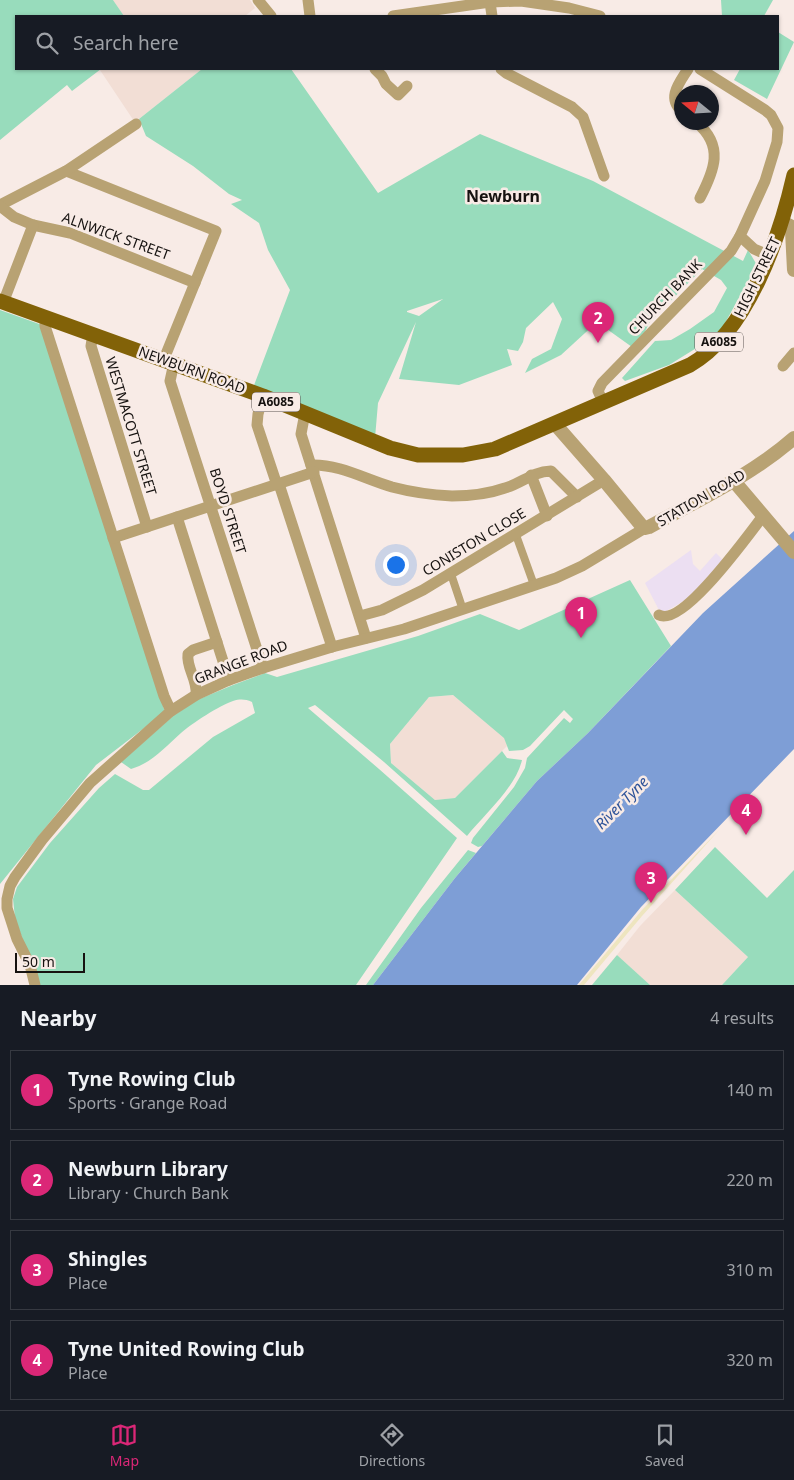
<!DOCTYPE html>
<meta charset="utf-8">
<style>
:root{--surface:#171b24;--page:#242831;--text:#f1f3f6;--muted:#9ea1a6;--line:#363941;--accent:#db2777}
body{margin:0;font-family:"Noto Sans",sans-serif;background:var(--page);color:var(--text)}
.compass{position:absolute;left:674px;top:85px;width:45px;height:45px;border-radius:50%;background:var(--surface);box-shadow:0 1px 4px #0004;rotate:288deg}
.scale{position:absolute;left:15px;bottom:12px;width:70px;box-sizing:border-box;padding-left:5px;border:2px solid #161210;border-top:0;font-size:14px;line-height:18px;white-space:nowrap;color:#161210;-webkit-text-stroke:4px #f8ebe6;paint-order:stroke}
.you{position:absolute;left:395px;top:564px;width:18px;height:18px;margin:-12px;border:4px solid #fff;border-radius:50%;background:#1a73e8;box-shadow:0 0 0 8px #1a73e833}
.badge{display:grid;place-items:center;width:32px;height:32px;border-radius:50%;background:var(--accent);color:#fff;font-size:16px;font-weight:700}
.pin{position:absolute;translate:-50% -41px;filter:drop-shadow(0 1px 2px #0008)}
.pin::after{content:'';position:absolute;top:26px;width:18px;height:15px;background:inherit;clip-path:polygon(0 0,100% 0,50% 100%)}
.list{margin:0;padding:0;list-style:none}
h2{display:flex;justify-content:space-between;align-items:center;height:65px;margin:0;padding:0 20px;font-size:21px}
h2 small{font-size:16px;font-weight:400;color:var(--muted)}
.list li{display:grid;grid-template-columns:32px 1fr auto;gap:15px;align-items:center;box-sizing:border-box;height:80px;margin:0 10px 10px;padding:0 10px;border:1px solid var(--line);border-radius:0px}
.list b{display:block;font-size:19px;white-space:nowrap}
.list p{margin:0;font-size:16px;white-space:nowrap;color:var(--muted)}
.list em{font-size:16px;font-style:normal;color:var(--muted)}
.icon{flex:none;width:28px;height:28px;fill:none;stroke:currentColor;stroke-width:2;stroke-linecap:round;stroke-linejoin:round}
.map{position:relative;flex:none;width:794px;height:985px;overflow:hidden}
.search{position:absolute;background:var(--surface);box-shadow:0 1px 4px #0004;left:15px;right:15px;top:15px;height:55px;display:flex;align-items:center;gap:12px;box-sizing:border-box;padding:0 18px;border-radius:0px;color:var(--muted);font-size:19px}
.sheet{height:425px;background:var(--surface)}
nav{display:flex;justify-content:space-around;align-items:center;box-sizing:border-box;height:70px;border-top:1px solid var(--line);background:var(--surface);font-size:14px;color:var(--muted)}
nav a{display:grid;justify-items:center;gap:2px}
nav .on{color:var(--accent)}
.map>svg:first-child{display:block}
.commercial{fill:#ecdff2}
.built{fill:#f2ded5}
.green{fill:#98dcbc;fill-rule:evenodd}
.sand{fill:#eee5bf}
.water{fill:#7e9ed6}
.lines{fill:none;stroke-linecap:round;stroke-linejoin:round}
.pedestrian{stroke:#b8a273;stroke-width:8}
.minor{stroke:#b8a273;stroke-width:11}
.tertiary{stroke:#b8a273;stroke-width:14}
.primary{stroke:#826208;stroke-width:15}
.labels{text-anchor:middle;stroke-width:5;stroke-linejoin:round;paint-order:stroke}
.shield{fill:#f8ebe6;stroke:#5a5350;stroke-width:1}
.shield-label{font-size:12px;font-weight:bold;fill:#161210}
.street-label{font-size:14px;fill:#161210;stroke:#f8ebe6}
.water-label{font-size:15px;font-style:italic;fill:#2e5399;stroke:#f8ebe6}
.quarter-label{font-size:16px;font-weight:bold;fill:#161210;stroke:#f8ebe6}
</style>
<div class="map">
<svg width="794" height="985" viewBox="0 0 794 985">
<rect width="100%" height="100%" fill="#f8ebe6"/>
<!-- commercial -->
<polygon class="commercial" points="691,550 693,564 700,571 716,553 723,560 694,595 661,614 645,583"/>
<!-- built -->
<g class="built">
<polygon points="113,0 250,0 255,8 245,16 124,16"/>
<polygon points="101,69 202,69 139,119 136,124 100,70"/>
<polygon points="453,695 505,738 507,746 455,798 435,800 391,763 390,744 429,697"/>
<polygon points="675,890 748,957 722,985 650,985 617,955 640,926"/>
</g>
<!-- green -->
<g class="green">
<polygon points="0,0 113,0 124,16 16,16 16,69 101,69 72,91 67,85 0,140"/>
<polygon points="721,0 773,0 764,16 722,16"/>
<polygon points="778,32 794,42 767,99 734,80 740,69 778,69"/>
<path d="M202,69H291L378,193L480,134L593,181L743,261L748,250L757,265L719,334L669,365L625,381L622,378L655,341L671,340L690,329L714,312L727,288L721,280L702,269L649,323L645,332L632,347L597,322L561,355L525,373L532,359L551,349L562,319L553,302L526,328L523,342L518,351L507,349L512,365L459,385L399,379L416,322L378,403L375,438L253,388L290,290L268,250L259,223L231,204L242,200L229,194L193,166L146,136L139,119ZM443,299L419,316L407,312V311Z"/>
<polygon points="0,310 42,325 165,712 96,765 0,884"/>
<path d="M630,580L671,646L588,733L537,781L482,846L478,847L471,843L473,838L514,787L525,768L527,758L564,718L570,723L573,719L564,710L530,746L523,750L509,751L504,738L453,695L429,697L390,744L391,763L435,800L455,798L502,751L507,758L522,760C516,787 484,815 467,836L384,762L315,705L308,708L379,769L457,838L356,985H39L15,918L13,899L17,887L50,843L99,788L115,774L143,790H149L213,737L255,713L252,702C245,699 240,699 233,701C220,705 191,724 181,733C165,747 152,763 131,769L121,762L173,716L197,700L233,685L265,673L277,677L418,636L480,614L519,630Z"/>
<polygon points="715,847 767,898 794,870 794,985 722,985 748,957 675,890"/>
<polygon points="468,850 476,853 455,878 373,985 366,985 421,908"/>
<polygon points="617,955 650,985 592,985"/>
</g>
<!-- sand -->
<polygon class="sand" points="720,829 642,916 584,985 579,985 642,910"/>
<!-- water -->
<polygon class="water" points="794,531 794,749 641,907 577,985 373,985 455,878 537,781 588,733 703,613"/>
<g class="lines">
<!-- pedestrian -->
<g class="pedestrian">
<polyline points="516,535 534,585"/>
<polyline points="451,574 463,610"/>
</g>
<!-- minor -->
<g class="minor">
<polyline points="258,0 271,16"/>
<polyline points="308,0 310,16"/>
<polyline points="490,2 492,16"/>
<polyline points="393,16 490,2 521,1 569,8 600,16"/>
<polyline points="375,69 382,76 386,84 398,95 407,86"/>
<polyline points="501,69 506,73 572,107 583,117 604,176"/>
<polyline points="700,69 765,110 771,115 778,128 777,142 765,181 740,236 754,249 770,256"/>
<path d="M682,111C666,98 680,82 688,69"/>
<path d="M696,122C725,146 714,171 700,198"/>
<polyline points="66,171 216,231 164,359"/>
<polyline points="0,205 66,171 136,124"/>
<polyline points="0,206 14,217 33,225 70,233 195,283"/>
<polyline points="3,303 33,225"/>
<polyline points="45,316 45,326 164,696 171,711"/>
<polyline points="93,334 91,346 147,527"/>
<polyline points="174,363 170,381 263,668"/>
<polyline points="783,366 794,353"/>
<polyline points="263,396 258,414 257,425 277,485"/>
<polyline points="603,402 598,391 602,383 731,251 740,236"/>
<polyline points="305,413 301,434 366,638"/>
<path d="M311,465C339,464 365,479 392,487C411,492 432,495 452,496C470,496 488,494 505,488C523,483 531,472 551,471L577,497"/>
<polyline points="531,475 547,516"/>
<polyline points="279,484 332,647"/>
<polyline points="177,517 229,680"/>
<polyline points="113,538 314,472"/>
<path d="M659,615C682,628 749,534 763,516"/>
<polyline points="360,616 382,610 423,590 604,480"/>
<path d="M196,695C198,680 186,668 188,654L193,650L217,642"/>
<polyline points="35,985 30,965 17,939 7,908 7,899 10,886 15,877 42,840 90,783 171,711 196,695 229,680 263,668 332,647 404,629 556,578 582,566 645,528"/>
</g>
<!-- tertiary -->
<g class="tertiary">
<polyline points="782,222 790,226 792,231 794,270"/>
<path d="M555,424L604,480L641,525L645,528L649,527C698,500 752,475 794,438"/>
<polyline points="733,480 794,552"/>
</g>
<!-- primary -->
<path class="primary" d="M0,301L263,396L390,448L418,455H463L495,449L690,365C748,332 780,236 794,175"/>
</g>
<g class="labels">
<!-- shield labels -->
<g class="shield">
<rect x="695" y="332.5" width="48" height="19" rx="4"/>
<rect x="252" y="392.5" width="48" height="19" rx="4"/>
</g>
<g class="shield-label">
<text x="719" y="346">A6085</text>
<text x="276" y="406">A6085</text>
</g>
<!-- street labels -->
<g class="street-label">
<text transform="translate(116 236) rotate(20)" y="5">ALNWICK STREET</text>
<text transform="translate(757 277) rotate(-64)" y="5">HIGH STREET</text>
<text transform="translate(665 297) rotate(-46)" y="5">CHURCH BANK</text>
<text transform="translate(192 370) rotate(20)" y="5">NEWBURN ROAD</text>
<text transform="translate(131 426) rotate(73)" y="5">WESTMACOTT STREET</text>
<text transform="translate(701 498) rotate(-30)" y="5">STATION ROAD</text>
<text transform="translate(228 511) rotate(72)" y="5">BOYD STREET</text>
<text transform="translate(474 542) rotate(-31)" y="5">CONISTON CLOSE</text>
<text transform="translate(241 662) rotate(-21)" y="5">GRANGE ROAD</text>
</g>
<!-- water labels -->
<g class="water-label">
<text transform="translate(622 803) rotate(-45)" y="5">River Tyne</text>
</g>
<!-- quarter labels -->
<g class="quarter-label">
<text x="503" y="202">Newburn</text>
</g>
</g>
</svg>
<svg class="compass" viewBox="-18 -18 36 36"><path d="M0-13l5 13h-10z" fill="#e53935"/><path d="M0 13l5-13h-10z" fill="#9ea1a6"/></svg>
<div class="scale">50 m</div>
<div class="you"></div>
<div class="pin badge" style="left:581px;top:638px">1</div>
<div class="pin badge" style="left:598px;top:343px">2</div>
<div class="pin badge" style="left:651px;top:903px">3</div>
<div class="pin badge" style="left:746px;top:835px">4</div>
<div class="search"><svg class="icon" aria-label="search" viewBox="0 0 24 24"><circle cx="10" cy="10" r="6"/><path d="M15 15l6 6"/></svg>Search here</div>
</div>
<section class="sheet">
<h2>Nearby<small>4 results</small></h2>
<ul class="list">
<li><span class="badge">1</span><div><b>Tyne Rowing Club</b><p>Sports · Grange Road</p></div><em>140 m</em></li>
<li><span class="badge">2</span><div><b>Newburn Library</b><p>Library · Church Bank</p></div><em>220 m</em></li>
<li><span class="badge">3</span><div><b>Shingles</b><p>Place</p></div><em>310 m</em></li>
<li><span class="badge">4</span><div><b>Tyne United Rowing Club</b><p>Place</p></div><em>320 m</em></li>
</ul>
</section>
<nav>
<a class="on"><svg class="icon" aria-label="map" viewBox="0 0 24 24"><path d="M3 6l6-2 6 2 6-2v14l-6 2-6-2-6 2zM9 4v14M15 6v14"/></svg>Map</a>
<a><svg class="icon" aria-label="directions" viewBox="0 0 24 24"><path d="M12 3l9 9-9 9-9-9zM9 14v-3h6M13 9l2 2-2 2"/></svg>Directions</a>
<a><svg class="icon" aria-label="saved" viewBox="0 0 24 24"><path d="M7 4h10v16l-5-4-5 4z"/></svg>Saved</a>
</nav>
